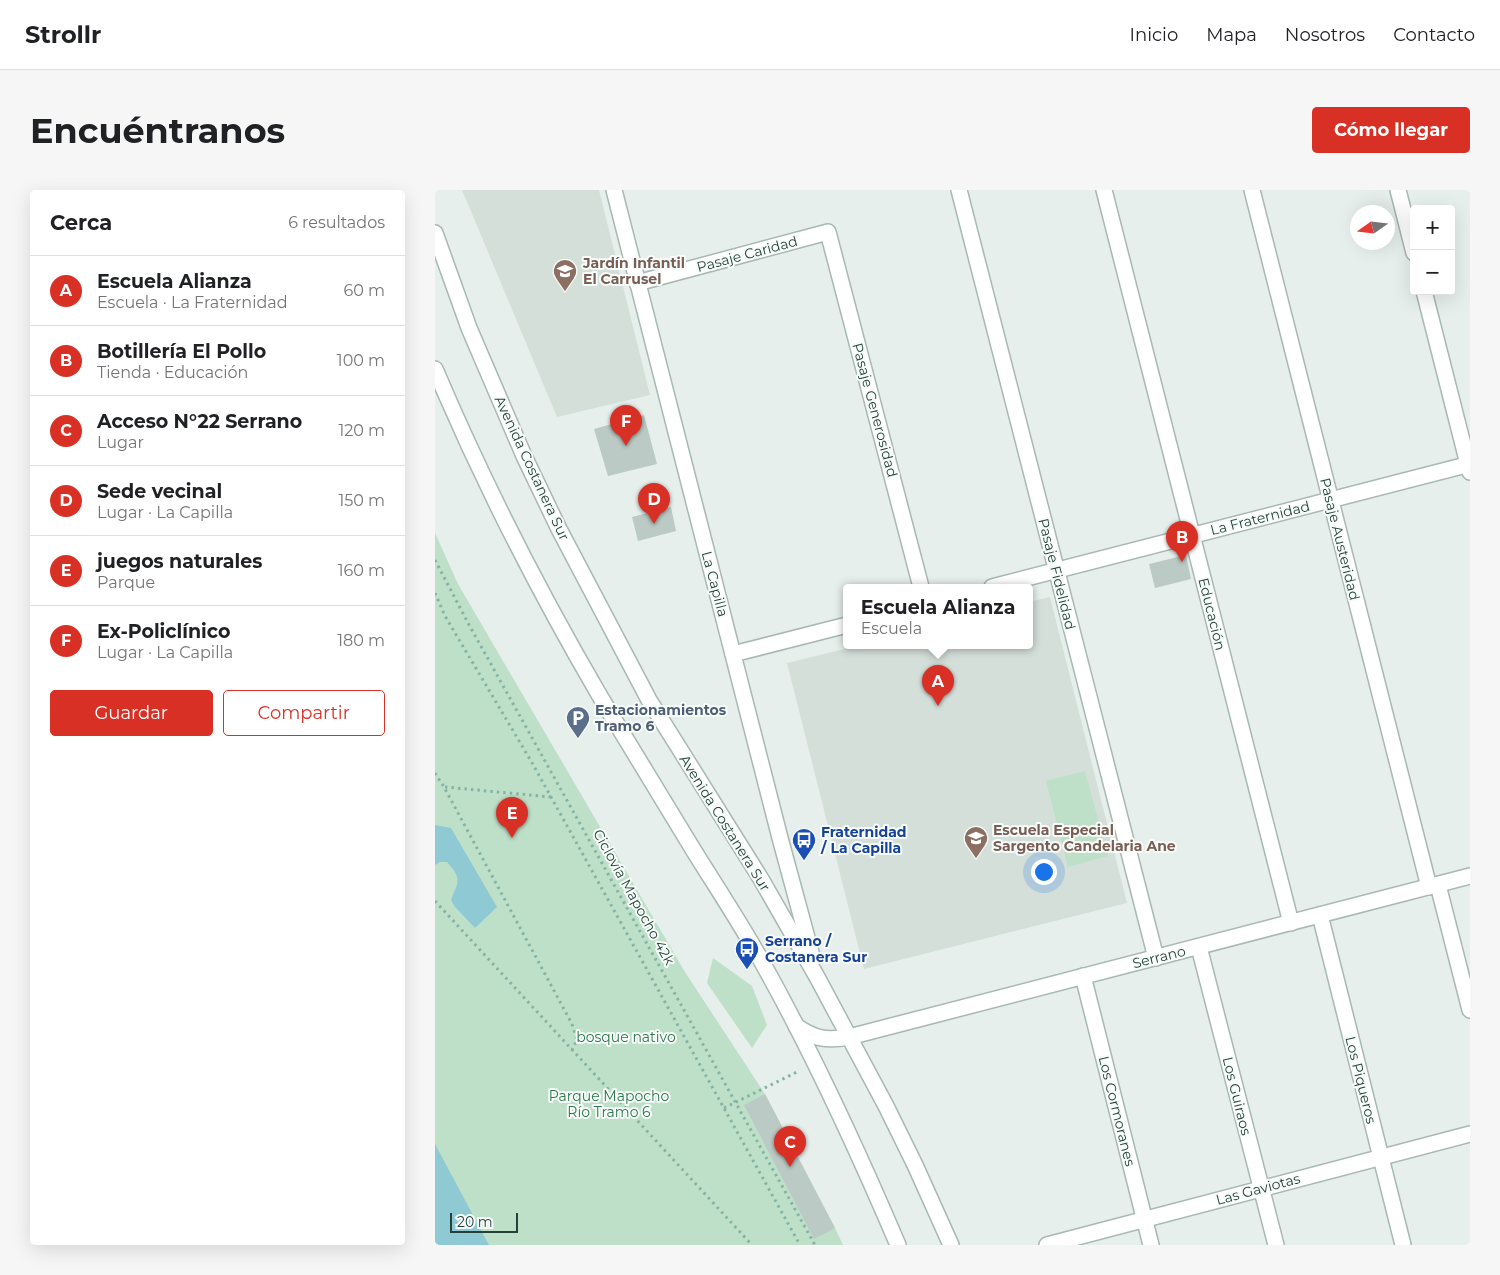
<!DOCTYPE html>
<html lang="es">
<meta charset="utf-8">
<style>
:root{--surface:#fff;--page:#f6f6f6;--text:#202124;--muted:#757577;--line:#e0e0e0;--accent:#d93025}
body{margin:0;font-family:Montserrat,sans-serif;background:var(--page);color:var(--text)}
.controls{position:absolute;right:15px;top:15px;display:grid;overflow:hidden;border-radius:5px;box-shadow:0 5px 20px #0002}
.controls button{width:45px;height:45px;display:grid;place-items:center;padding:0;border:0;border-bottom:1px solid var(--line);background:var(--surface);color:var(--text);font:25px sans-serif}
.compass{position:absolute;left:915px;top:15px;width:45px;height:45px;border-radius:50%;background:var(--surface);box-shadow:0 5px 20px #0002;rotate:256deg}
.scale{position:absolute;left:15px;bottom:12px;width:68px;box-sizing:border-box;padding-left:5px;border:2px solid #24423a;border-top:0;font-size:14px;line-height:18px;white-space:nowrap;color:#24423a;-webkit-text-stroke:4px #f7fbf9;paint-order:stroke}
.you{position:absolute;left:608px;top:681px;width:18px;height:18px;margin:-12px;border:4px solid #fff;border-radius:50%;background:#1a73e8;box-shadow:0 0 0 8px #1a73e833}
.badge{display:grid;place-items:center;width:32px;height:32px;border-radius:50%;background:var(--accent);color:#fff;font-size:16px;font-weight:700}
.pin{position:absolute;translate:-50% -41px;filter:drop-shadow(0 1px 2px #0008)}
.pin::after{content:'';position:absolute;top:26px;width:18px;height:15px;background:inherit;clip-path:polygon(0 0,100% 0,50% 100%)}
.popup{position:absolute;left:408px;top:394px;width:190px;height:65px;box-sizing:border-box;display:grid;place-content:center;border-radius:5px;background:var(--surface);filter:drop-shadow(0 1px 4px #0005);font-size:16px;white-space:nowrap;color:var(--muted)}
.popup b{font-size:19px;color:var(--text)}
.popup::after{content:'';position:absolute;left:50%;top:100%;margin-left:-10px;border:10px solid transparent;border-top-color:var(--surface)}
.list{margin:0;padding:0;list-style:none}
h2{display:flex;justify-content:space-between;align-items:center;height:65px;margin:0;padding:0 20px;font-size:21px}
h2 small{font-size:16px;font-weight:400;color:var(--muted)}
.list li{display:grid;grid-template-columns:32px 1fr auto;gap:15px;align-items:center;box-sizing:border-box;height:70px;padding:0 20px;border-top:1px solid var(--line)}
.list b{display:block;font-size:19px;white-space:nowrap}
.list p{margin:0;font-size:16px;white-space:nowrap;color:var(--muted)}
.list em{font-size:16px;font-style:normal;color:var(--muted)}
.actions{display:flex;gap:10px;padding:15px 20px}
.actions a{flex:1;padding:11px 0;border:1px solid var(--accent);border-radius:5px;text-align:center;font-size:18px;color:var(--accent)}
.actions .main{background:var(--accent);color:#fff}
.map{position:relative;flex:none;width:1035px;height:1055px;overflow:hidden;border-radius:5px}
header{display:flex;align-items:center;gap:30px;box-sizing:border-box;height:70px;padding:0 25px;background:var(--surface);border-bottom:1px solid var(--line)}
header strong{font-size:24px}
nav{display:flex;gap:28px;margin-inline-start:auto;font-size:18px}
.intro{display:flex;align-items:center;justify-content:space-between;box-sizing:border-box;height:120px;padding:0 30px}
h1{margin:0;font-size:35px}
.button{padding:12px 22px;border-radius:5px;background:var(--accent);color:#fff;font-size:18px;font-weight:700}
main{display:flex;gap:30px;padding:0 30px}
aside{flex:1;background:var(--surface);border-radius:5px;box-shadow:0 5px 20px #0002}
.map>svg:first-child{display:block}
.built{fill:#d4dfda}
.green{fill:#bfe0c8}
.water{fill:#8ec9d4}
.building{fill:#bbcac4}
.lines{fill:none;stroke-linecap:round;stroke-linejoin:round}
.minor-casing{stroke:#a8b8b2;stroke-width:18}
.path{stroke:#86b3a5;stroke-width:3;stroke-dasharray:2.5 4;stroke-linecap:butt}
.minor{stroke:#fff;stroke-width:15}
.labels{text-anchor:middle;stroke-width:4;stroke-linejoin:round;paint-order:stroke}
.street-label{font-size:14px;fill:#24423a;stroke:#f7fbf9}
.education-label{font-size:14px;font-weight:bold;fill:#785e54;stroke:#f7fbf9;text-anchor:start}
.service-label{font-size:14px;font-weight:bold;fill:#4e5e75;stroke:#f7fbf9;text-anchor:start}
.transit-label{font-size:14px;font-weight:bold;fill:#164399;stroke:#f7fbf9;text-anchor:start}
.park-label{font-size:14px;fill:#2d7a4b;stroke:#f7fbf9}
</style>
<header>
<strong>Strollr</strong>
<nav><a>Inicio</a><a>Mapa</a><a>Nosotros</a><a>Contacto</a></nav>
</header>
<div class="intro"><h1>Encuéntranos</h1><a class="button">Cómo llegar</a></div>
<main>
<aside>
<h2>Cerca<small>6 resultados</small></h2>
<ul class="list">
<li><span class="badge">A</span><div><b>Escuela Alianza</b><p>Escuela · La Fraternidad</p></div><em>60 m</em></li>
<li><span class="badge">B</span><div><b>Botillería El Pollo</b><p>Tienda · Educación</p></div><em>100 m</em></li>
<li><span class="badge">C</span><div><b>Acceso N°22 Serrano</b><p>Lugar</p></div><em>120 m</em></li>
<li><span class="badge">D</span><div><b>Sede vecinal</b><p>Lugar · La Capilla</p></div><em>150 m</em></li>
<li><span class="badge">E</span><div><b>juegos naturales</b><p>Parque</p></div><em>160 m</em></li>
<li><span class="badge">F</span><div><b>Ex-Policlínico</b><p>Lugar · La Capilla</p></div><em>180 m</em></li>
</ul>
<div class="actions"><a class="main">Guardar</a><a>Compartir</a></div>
</aside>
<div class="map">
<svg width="1035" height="1055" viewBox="0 0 1035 1055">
<rect width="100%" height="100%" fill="#e6efeb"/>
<!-- built -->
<g class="built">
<polygon points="27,0 164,0 215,205 122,227"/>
<polygon points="615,407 692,713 429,779 352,473 425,455 594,455 594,412"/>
</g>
<!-- green -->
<g class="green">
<polygon points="0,343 23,394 250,782 330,904 400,1038 408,1055 0,1055"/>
<polygon points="650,581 673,666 633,677 611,591"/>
<polygon points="278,768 317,796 332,835 317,858 272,793"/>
</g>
<!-- water -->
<g class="water">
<path d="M0,635L16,638L62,717L40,738L20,717L16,710C24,690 27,689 12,672H5L0,675Z"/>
<polygon points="0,954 54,1055 0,1055"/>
</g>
<!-- building -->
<g class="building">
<polygon points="209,225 222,274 173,286 159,239"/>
<polygon points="236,317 241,341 203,351 197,327"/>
<polygon points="751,365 756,389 720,398 714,374"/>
<polygon points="330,904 400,1038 379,1049 309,915"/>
</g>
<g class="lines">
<!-- minor casing -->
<g class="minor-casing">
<g id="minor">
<polyline points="179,0 345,648 377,766"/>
<polyline points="524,0 721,768"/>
<polyline points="669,0 856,733"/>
<polyline points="817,0 994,697"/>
<polyline points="963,0 979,63"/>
<polyline points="0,43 34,138 89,266 124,339 214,510 326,689 382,787 451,916 480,975 516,1055"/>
<polyline points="202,93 393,42 486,397"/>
<polyline points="989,101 1035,282"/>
<path d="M0,179C48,292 104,402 166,508C197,559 228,610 259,661C282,698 306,734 327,772C378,863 422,959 463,1055"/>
<polyline points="557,397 1035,274"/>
<polyline points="298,464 412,435"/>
<polyline points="1003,695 1035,820"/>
<polyline points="885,725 968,1055"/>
<polyline points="764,757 841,1055"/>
<polyline points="648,786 716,1055"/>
<path d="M361,836C380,849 391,851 414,847L1035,686"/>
<polyline points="612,1055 1035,944"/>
</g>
</g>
<!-- path -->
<g class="path">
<polyline points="0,370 33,433 380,1055"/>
<polyline points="0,403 10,426 96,571 365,1055"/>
<polyline points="0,583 9,597 137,834 142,850 137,860"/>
<polyline points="10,597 116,607"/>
<polyline points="0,711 317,1055"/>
<polyline points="289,918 364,881"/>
</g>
<!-- minor -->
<use href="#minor" class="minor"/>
</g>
<!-- icons -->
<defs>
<g id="school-pin" transform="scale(1.25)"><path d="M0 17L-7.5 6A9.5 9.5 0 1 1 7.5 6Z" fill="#8d6e63" stroke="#f7fbf9"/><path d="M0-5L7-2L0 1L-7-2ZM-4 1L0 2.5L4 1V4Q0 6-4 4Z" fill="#fff"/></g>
<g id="parking-pin" transform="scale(1.25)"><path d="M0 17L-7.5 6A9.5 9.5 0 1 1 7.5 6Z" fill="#5c6f8a" stroke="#f7fbf9"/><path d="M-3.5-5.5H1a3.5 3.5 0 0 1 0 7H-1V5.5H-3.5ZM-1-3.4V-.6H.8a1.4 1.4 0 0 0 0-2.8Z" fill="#fff"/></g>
<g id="bus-pin" transform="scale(1.25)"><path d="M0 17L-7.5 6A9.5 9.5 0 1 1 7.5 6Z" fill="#1a4fb4" stroke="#f7fbf9"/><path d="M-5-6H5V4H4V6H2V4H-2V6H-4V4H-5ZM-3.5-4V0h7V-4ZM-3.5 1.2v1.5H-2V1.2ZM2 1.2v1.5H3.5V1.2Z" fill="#fff"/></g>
</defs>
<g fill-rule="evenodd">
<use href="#school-pin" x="130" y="81"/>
<use href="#parking-pin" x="143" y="528"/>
<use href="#school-pin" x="541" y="648"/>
<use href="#bus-pin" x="369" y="650"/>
<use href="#bus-pin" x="312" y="759"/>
</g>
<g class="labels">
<!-- street labels -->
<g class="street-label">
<text transform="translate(312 64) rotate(-15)" y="5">Pasaje Caridad</text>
<text transform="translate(440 220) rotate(75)" y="5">Pasaje Generosidad</text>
<text transform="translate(97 278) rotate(65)" y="5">Avenida Costanera Sur</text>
<text transform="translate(825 328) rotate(-14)" y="5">La Fraternidad</text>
<text transform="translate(905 349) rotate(76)" y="5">Pasaje Austeridad</text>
<text transform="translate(622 384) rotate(76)" y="5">Pasaje Fidelidad</text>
<text transform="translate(280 394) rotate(75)" y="5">La Capilla</text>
<text transform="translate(777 424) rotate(76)" y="5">Educación</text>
<text transform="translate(290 633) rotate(58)" y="5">Avenida Costanera Sur</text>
<text transform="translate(199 707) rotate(61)" y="5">Ciclovía Mapocho 42k</text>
<text transform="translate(724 767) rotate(-14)" y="5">Serrano</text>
<text transform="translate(926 890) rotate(76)" y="5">Los Piqueros</text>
<text transform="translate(802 906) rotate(76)" y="5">Los Guiraos</text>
<text transform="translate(682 921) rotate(76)" y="5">Los Cormoranes</text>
<text transform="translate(823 999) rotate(-15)" y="5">Las Gaviotas</text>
</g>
<!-- education labels -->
<g class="education-label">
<text x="148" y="78">Jardín Infantil<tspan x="148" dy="16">El Carrusel</tspan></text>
<text x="558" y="645">Escuela Especial<tspan x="558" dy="16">Sargento Candelaria Ane</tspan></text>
</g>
<!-- service labels -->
<g class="service-label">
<text x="160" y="525">Estacionamientos<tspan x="160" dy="16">Tramo 6</tspan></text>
</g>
<!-- transit labels -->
<g class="transit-label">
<text x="386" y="647">Fraternidad<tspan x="386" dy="16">/ La Capilla</tspan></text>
<text x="330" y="756">Serrano /<tspan x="330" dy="16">Costanera Sur</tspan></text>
</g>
<!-- park labels -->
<g class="park-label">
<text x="191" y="852">bosque nativo</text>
<text x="174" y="911">Parque Mapocho<tspan x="174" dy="16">Río Tramo 6</tspan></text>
</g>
</g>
</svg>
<div class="controls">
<button>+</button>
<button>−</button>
</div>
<svg class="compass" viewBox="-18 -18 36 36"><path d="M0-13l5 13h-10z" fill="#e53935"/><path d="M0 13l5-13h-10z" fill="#757577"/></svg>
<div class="scale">20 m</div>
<div class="you"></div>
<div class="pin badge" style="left:503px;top:516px">A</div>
<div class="popup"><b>Escuela Alianza</b>Escuela</div>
<div class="pin badge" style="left:747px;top:372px">B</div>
<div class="pin badge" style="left:355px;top:977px">C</div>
<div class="pin badge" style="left:219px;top:334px">D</div>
<div class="pin badge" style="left:77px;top:648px">E</div>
<div class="pin badge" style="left:191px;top:256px">F</div>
</div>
</main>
